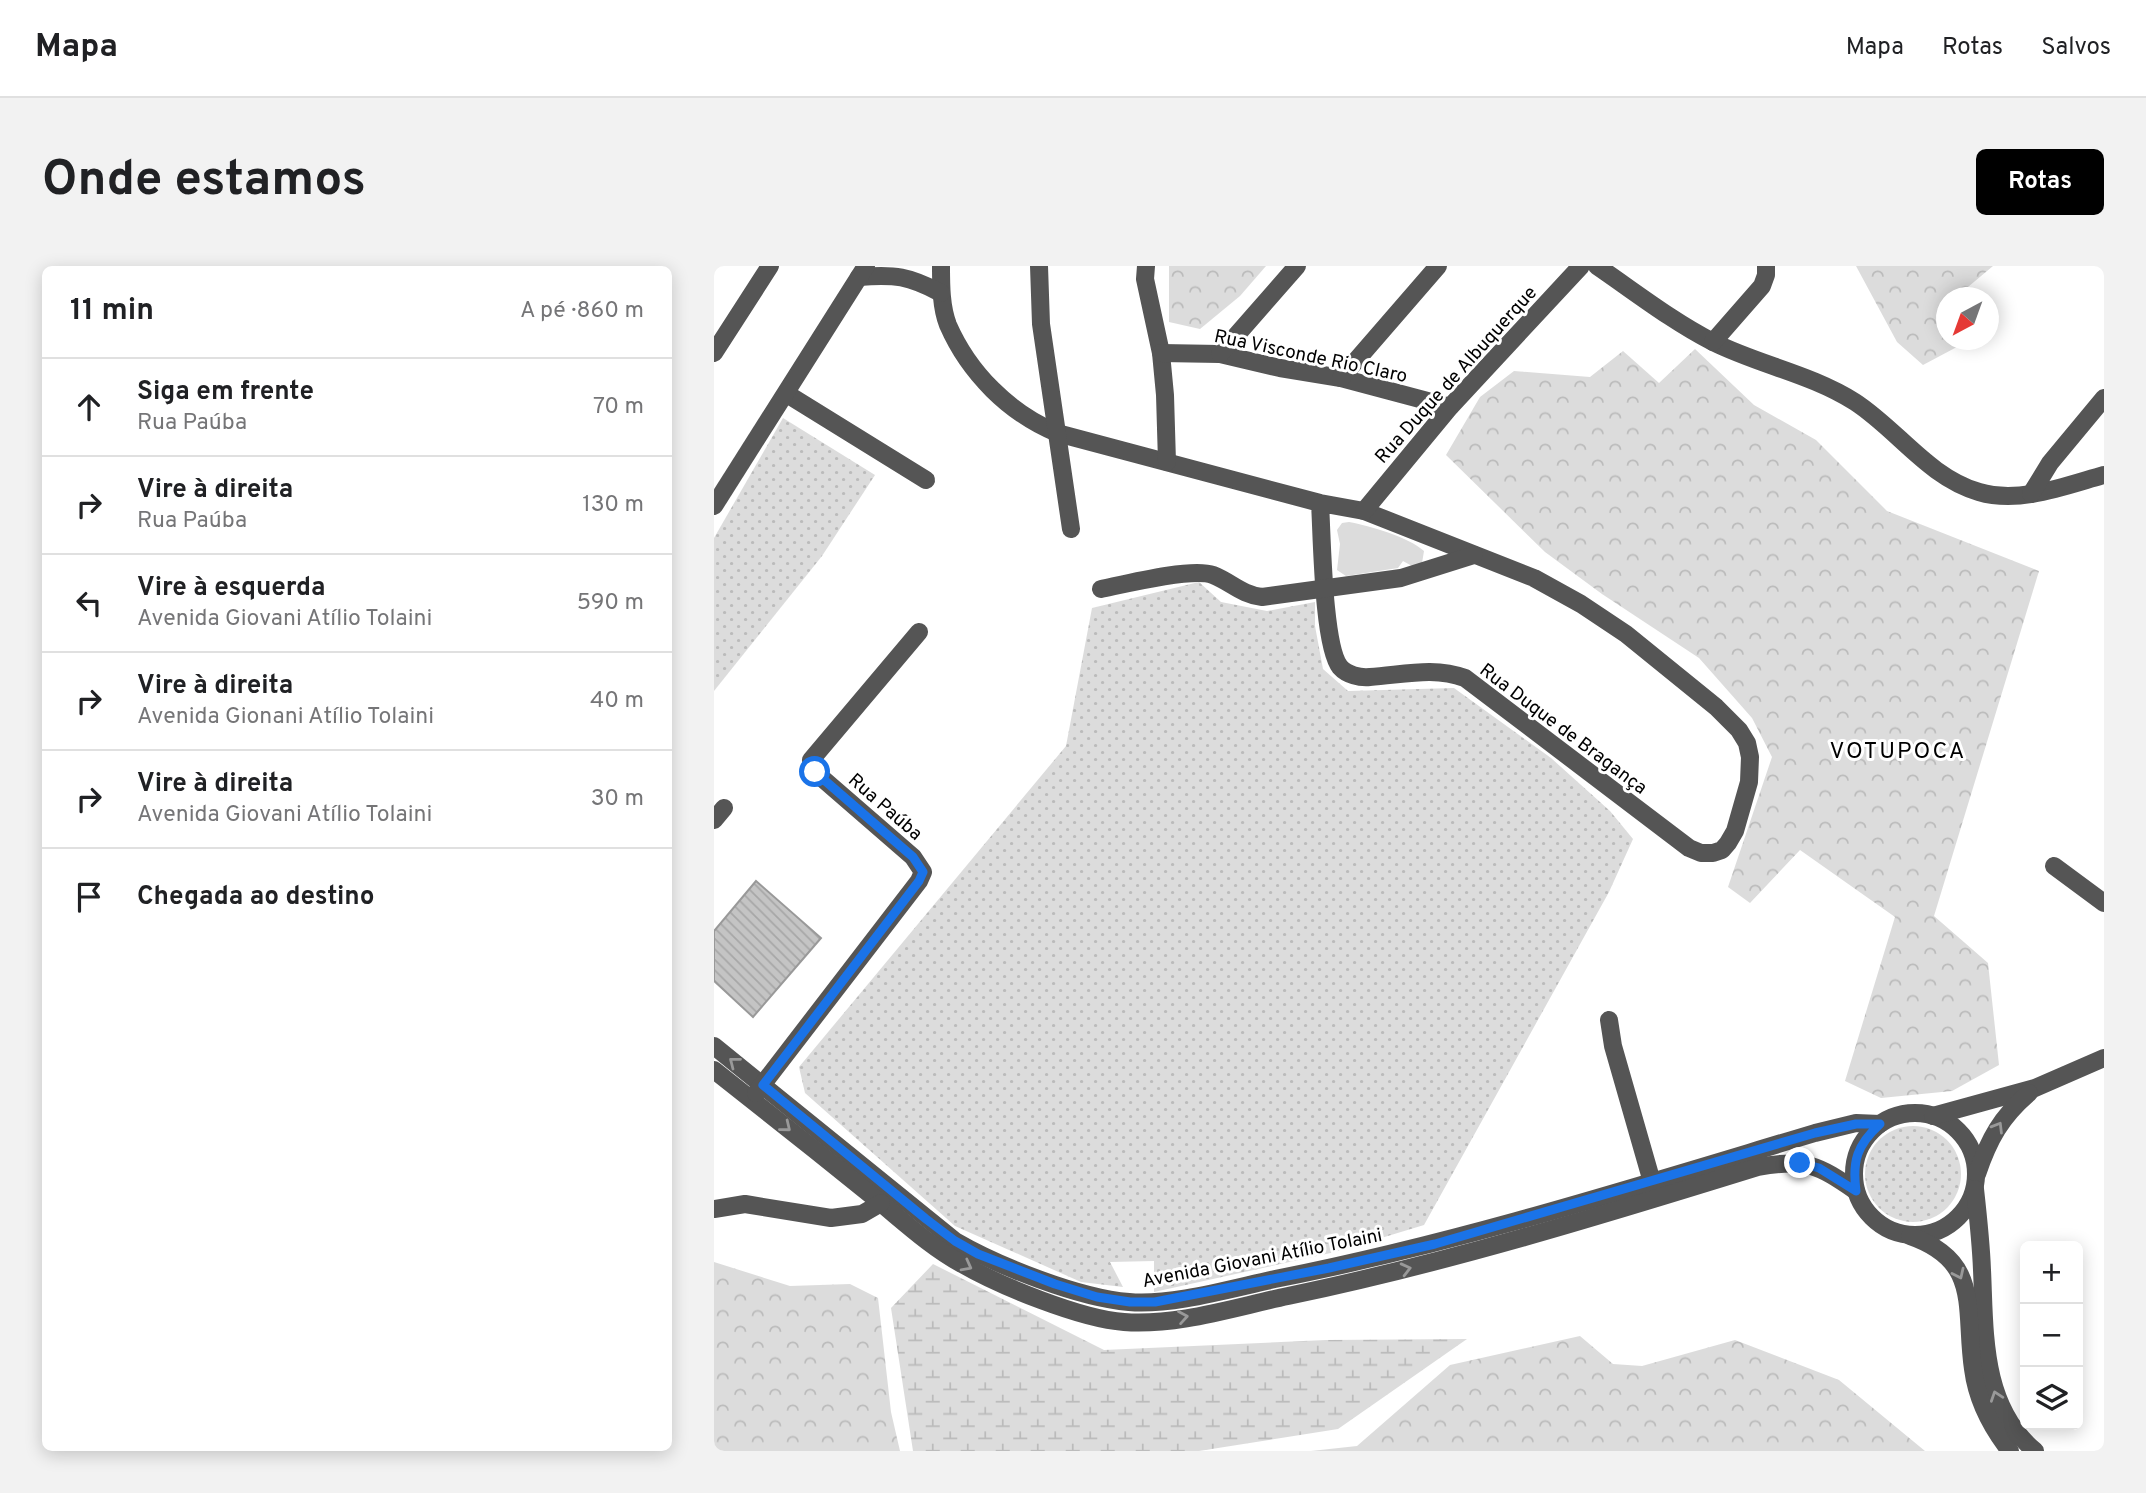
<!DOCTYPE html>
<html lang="pt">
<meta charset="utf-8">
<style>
:root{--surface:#fff;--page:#f2f2f2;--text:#202124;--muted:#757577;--line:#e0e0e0;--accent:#000}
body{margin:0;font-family:Overpass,sans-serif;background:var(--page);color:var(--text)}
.controls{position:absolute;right:21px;bottom:21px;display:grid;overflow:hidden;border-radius:10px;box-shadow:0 4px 18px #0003}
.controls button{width:63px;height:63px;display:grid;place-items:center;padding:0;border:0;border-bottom:2px solid var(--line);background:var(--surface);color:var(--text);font:35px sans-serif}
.compass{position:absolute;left:1222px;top:21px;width:63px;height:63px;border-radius:50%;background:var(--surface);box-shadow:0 4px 18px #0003;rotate:221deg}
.stop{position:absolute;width:21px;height:21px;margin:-16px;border:5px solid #1a73e8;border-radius:50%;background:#fff}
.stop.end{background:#1a73e8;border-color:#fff;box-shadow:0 2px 7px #0008}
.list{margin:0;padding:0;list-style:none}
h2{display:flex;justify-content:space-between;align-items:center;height:91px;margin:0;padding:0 28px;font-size:30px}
h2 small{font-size:23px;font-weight:400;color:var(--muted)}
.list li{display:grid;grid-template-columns:46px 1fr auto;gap:21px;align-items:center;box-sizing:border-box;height:98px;padding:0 28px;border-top:2px solid var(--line)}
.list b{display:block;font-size:26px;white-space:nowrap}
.list p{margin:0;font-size:23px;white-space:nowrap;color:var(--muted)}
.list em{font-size:23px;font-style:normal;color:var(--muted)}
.icon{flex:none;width:38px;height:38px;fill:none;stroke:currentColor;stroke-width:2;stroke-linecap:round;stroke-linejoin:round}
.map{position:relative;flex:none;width:1390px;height:1185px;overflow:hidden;border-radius:10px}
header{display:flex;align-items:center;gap:42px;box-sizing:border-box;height:98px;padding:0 35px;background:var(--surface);border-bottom:2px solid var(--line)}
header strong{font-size:33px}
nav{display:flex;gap:38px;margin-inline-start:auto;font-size:24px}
.intro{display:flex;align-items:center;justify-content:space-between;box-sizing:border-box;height:168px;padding:0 42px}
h1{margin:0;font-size:49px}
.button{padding:18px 32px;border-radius:10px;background:var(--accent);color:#fff;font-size:24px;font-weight:700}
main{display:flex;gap:42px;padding:0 42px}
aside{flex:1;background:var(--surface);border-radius:10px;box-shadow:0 4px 18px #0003}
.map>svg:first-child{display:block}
.grass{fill:url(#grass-dots)}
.forest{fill:url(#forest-crowns)}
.wetland{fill:url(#wetland-marsh)}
.green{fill:#dcdcdc}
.building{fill:url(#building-back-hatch);stroke:#999;stroke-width:2}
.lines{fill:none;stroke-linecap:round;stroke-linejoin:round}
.minor{stroke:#555;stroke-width:18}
.oneway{stroke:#999}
.route{stroke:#1a73e8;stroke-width:9}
.labels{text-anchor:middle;stroke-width:6;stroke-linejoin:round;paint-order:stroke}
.street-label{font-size:19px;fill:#000;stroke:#fff}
.quarter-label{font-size:23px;letter-spacing:2px;fill:#000;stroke:#fff}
</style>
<header>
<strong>Mapa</strong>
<nav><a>Mapa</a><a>Rotas</a><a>Salvos</a></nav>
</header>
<div class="intro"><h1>Onde estamos</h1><a class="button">Rotas</a></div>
<main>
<aside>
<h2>11 min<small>A pé · 860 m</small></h2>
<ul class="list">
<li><svg class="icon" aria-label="ahead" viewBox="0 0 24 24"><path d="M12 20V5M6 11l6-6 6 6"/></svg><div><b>Siga em frente</b><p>Rua Paúba</p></div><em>70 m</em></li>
<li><svg class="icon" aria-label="right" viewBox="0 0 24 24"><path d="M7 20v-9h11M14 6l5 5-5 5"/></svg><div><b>Vire à direita</b><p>Rua Paúba</p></div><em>130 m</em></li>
<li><svg class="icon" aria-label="left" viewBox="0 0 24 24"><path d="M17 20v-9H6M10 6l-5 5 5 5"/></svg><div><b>Vire à esquerda</b><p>Avenida Giovani Atílio Tolaini</p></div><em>590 m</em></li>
<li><svg class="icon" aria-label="right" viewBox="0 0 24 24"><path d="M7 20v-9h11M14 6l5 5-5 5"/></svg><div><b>Vire à direita</b><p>Avenida Gionani Atílio Tolaini</p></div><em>40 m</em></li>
<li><svg class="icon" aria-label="right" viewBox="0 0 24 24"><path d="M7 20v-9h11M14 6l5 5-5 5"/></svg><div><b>Vire à direita</b><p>Avenida Giovani Atílio Tolaini</p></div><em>30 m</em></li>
<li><svg class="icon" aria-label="arrive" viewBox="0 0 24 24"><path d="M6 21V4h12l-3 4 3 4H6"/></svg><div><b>Chegada ao destino</b></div></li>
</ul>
</aside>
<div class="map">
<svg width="1390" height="1185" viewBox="0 0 1390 1185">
<defs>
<pattern id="grass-dots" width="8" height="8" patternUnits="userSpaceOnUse" patternTransform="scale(1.75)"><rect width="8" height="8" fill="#dcdcdc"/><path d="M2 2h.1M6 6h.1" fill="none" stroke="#bbb" stroke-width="1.8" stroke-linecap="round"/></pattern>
<pattern id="forest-crowns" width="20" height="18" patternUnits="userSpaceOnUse" patternTransform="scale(1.75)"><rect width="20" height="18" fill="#dcdcdc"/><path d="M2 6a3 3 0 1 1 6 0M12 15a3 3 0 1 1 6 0" fill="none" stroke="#bbb"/></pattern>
<pattern id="wetland-marsh" width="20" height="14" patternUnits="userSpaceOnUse" patternTransform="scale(1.75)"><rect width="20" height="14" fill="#dcdcdc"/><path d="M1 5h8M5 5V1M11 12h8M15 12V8" fill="none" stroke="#bbb"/></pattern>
<pattern id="building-back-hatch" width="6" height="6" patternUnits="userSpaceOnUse" patternTransform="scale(1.75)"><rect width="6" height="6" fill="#c4c4c4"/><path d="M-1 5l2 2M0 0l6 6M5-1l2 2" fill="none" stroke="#a7a7a7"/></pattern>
</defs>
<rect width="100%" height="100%" fill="#fff"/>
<!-- grass -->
<g class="grass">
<polygon points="69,152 161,209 108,290 0,425 0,272"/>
<polygon points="485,316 507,336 553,345 601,336 601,360 609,403 634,425 740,422 837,492 896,545 919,573 895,626 710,959 621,986 440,1026 440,995 396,996 409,1021 367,1016 241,960 91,827 85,801 352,480 378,342"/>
<circle cx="1199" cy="908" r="48"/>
</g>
<!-- forest -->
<g class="forest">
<polygon points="455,0 552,0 526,30 486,63 455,56"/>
<polygon points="1142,0 1279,0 1242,31 1232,32 1232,74 1256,74 1209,99 1183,76"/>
<polygon points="981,83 1040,139 1102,174 1173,245 1325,305 1220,650 1274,697 1285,799 1238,825 1167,832 1131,815 1181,651 1086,584 1036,637 1014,621 1058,491 1038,452 985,392 888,328 831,286 732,189 766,131 800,105 876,111 909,85 945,117"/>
<polygon points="0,996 76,1020 136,1018 164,1032 177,1146 186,1185 0,1185"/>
<polygon points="866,1070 899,1098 928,1100 1021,1074 1125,1114 1211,1185 597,1185 643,1180 736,1099"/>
</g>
<!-- wetland -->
<polygon class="wetland" points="219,998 390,1084 612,1074 753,1073 624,1163 485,1185 199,1185 177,1042"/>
<!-- green -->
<path class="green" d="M635,256C656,260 695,271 710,285L708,297L698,300L689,295L684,302L632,310L623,304L626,278L623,264L628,257Z"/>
<!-- building -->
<polygon class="building" points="42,615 107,672 39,751 0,715 0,665"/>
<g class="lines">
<!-- minor -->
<g class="minor">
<path d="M227,0C227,19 227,41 234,59C255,107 295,147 343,167L606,237L650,245L820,312L867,338L912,368L1002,441L1025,464L1033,477L1036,491L1035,516L1021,565L1014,577L1008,584L999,587H987L975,582L751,412C720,400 688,409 656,411C646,412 633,409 626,401C609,380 608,269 606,237"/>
<polyline points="325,0 327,58 357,263"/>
<polyline points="432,0 431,13 447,87 451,129 453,196"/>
<path d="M883,0C921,26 958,55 999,76C1045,99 1097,108 1141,136C1184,164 1214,211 1265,226C1305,238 1351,220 1390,209"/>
<path d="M145,11C181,8 195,10 227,27"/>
<polyline points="999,76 1048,20 1052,9 1052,0"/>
<polyline points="0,87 56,0"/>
<polyline points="447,87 506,88 566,102 627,112 736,141"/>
<polyline points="506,88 583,0"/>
<polyline points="627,112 724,0"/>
<polyline points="73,128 212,214"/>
<polyline points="1317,228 1336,197 1390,132"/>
<polyline points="0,240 152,0"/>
<polyline points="650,245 736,141 867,0"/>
<path d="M387,323C411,318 478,301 499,309C517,316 528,329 548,331L687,312L760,289"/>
<polyline points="0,554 10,542"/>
<polyline points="1340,600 1390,637"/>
<polyline points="895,754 899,780 938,916"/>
<path d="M0,780L241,975C284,1000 365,1032 415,1036C459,1040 522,1021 566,1012C747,976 924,920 1101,867L1142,857L1166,858"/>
<path d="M0,804C52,845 105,887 157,929C187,953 215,980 248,998C286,1020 367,1053 410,1056C464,1060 521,1041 574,1030C733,997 889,949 1044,901C1092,892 1104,899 1142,925"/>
<polyline points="42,827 205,615 209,606 199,591 101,506 97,494 205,366"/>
<circle cx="1201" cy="908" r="61"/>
<polyline points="1219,850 1321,822 1390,792"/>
<path d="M1263,908C1275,873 1287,851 1315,827"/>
<path d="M1261,923C1264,950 1267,977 1268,1004C1271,1067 1267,1140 1321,1185"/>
<polyline points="0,943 31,938 117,952 148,948 167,937"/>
<path d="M1196,970C1268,995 1250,1042 1259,1103C1263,1134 1277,1161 1296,1185"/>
</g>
</g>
<!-- one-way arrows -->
<defs><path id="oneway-chevron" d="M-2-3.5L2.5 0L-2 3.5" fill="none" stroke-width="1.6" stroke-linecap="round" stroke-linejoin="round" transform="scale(1.75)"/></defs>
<g class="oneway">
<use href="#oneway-chevron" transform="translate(20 796) rotate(-142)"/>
<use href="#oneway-chevron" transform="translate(72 861) rotate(39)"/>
<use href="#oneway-chevron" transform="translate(1284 861) rotate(-59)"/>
<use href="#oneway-chevron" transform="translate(253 1000) rotate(28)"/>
<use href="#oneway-chevron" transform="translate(692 1003) rotate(-14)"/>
<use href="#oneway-chevron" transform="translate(1245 1008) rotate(65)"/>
<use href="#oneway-chevron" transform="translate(469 1051) rotate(-10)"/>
<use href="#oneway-chevron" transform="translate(1282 1130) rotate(-109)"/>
</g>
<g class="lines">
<!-- route -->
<path class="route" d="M101,506L199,591L209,606L205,615L49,819L212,953L241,975L264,988L341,1018L383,1031L416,1036H441L615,1002L721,978L1101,867L1142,858H1166C1143,879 1138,895 1142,925L1105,902L1086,897"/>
</g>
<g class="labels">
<!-- street labels -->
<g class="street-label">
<text transform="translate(597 89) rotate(12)" y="7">Rua Visconde Rio Claro</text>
<text transform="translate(741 108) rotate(-48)" y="7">Rua Duque de Albuquerque</text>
<text transform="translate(850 462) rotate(37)" y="7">Rua Duque de Bragança</text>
<text transform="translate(172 540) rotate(41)" y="7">Rua Paúba</text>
<text transform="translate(548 991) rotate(-11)" y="7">Avenida Giovani Atílio Tolaini</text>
</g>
<!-- quarter labels -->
<g class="quarter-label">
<text x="1184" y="492">VOTUPOCA</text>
</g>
</g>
</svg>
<div class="controls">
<button>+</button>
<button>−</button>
<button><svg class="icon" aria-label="layers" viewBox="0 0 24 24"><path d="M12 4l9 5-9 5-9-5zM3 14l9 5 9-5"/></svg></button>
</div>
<svg class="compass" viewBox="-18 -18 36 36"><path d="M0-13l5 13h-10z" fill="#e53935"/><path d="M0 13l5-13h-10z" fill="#757577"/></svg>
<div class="stop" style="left:101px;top:506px"></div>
<div class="stop end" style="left:1086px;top:897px"></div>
</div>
</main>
